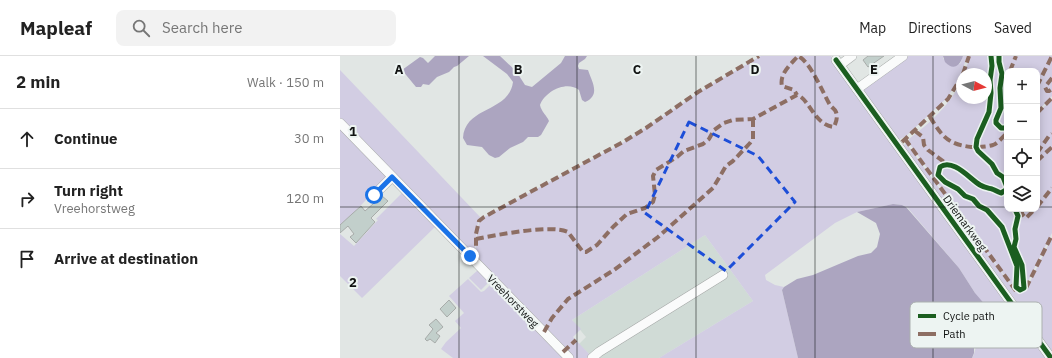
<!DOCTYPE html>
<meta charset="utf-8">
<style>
:root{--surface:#fff;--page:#f2f2f2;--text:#222;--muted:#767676;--line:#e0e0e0}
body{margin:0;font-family:"IBM Plex Sans",sans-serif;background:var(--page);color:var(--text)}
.controls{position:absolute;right:12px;top:12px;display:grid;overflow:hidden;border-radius:8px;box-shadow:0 2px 10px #0003}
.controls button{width:36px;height:36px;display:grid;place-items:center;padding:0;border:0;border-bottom:1px solid var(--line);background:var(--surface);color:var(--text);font:20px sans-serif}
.compass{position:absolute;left:616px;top:12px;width:36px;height:36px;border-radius:50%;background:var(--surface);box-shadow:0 2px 10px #0003;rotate:97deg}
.stop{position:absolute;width:12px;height:12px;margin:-9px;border:3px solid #1a73e8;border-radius:50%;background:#fff}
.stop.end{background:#1a73e8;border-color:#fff;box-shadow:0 1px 4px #0008}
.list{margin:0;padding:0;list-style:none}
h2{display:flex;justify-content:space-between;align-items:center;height:52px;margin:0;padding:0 16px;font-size:17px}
h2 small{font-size:13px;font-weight:400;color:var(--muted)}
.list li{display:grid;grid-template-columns:26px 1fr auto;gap:12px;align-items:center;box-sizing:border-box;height:60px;padding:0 16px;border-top:1px solid var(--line)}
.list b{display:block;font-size:15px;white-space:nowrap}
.list p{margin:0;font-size:13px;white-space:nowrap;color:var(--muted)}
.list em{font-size:13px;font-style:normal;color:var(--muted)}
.icon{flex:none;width:22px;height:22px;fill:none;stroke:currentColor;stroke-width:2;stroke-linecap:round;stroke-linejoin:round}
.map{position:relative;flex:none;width:712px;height:302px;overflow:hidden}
header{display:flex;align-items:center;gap:24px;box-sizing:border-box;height:56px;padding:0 20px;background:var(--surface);border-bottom:1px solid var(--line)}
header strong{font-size:19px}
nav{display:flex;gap:22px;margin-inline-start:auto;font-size:14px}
.search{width:280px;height:36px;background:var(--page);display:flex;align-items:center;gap:10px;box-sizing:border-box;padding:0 14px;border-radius:8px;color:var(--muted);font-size:15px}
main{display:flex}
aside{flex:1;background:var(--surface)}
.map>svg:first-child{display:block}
.built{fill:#d0dbd6}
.green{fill:#d2cde3}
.water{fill:#aca5c0}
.building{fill:#c2cfcb;stroke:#a8acaa}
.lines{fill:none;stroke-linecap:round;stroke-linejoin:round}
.minor-casing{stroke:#a6a9a8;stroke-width:10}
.minor{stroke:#fafbfb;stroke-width:9}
.quiet{stroke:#8d6e63;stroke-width:4;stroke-dasharray:8 4;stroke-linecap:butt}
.cycleway-casing{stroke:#edf4f2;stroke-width:8}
.cycleway{stroke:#1b5e20;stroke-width:5}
.route{stroke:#1a73e8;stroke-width:5}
.marked{fill:none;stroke:#1d4ed8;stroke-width:3;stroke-dasharray:8 5;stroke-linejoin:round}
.grid{fill:none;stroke:#111312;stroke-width:1;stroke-opacity:0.55}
.labels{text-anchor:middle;stroke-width:4;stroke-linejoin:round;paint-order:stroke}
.street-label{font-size:11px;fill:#111312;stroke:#edf4f2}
.key{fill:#edf4f2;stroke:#abb0af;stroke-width:1}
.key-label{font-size:11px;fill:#111312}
.grid-label{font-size:13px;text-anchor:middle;font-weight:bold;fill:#111312;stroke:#edf4f2;stroke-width:4;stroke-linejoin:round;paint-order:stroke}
</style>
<header>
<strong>Mapleaf</strong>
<div class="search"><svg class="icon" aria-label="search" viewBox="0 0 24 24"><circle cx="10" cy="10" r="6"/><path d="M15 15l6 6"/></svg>Search here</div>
<nav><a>Map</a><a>Directions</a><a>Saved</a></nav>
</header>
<main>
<aside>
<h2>2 min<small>Walk · 150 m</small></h2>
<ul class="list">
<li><svg class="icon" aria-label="ahead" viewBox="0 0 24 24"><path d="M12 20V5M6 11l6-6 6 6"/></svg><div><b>Continue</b></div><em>30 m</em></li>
<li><svg class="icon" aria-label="right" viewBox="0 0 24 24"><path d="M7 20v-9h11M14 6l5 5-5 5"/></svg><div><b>Turn right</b><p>Vreehorstweg</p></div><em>120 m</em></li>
<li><svg class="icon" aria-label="arrive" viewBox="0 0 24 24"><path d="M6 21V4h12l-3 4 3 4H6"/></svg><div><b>Arrive at destination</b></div></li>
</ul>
</aside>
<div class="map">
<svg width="712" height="302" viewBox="0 0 712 302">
<rect width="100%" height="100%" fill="#e1e6e4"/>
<!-- built -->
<polygon class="built" points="365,179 413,245 319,302 247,302 250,299 239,288 246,281 232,264"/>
<!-- green -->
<g class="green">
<path d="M421,0H491L708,302H632C638,294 632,282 650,283L635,237L619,212L567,151L562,149L553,148L517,156L495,167L425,219L426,224L435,229L444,231L442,234L458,302H319L413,245L365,179L232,264L241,273L233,281L250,299L247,302H233L133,198C141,187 132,171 144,161L284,86L367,31Z"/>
<polygon points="568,0 603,0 603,3 620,8 623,0 627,0 620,21 607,42 566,80 560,83 555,83 521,32"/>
<path d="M630,0H712V40L697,56V15H667V153H697V58L712,43V177L685,231L681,235L675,234L569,87V83C591,66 610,49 622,24V42H646V18H624Z"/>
<path d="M0,14L141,162C132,174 140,185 133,196L131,197L0,64Z"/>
<polygon points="0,70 49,120 0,171"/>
<polygon points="566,87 676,236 681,237 686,234 712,181 712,301 563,90"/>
<polygon points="64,135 97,169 22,242 0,220 0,178 14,190 38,164 36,163"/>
<polygon points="138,214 151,224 141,234 129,222"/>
<polygon points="128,223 141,236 144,235 153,226 227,302 113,302 101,293 106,286 121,272 115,265 124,257 109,240"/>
</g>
<!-- water -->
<g class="water">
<polygon points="95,0 129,0 117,10 114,11 109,16 97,21 89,29 83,28 81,31 76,31 62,14 80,1 83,2 88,7"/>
<path d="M143,0H160L176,15L185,29L192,31L221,7L225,0H247L245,3L239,7L238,10L239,13L248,14C252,26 261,39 245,46L242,44L239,34C227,24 205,35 200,49C201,55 207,60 209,65L201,79L198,81H188L183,86L170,92L159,101L155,102L149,99L142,91L127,89L123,82C125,50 169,57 173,26L167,18Z"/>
<path d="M603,0H623C620,10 613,15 605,6Z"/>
<polygon points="553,148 562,149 566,151 619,212 635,237 658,264 660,272 658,278 655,281 645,283 639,286 634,291 634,297 632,302 458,302 442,234 444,231 457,223 473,219 518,200 531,197 537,191 540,178 536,167 517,156"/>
</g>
<!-- building -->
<g class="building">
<polygon points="528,0 544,0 528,11 523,4"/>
<polygon points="42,140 48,145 31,162 35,166 16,187 10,181 14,178 8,170 0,177 0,169 12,158 21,150 25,155"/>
<polygon points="109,244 116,252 107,261 100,253"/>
<polygon points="96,263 103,271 96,277 100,280 95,287 90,283 87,285 85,283 93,273 89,269"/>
</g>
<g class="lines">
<!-- minor casing -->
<g class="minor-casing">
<g id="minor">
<polyline points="496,4 711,302"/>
<polyline points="500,9 512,0"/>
<polyline points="517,33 563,0"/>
<polyline points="0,67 229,302"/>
<polyline points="34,139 52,121"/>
<polyline points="252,302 259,296 383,219"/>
</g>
</g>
<!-- minor -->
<use href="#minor" class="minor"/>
<!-- quiet -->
<g class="quiet">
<polyline points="670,15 676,0"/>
<polyline points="623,18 629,0"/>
<polyline points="712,22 705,31 707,35 709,35 712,33"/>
<polyline points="697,30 712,0"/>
<polyline points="697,57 712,42"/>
<path d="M590,61C602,80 607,88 631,91C637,91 646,91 653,89C658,87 663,81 667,77"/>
<polyline points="575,75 583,81 584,89 588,94 608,109"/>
<polyline points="565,83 676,235"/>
<polyline points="562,86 608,43 622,20"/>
<polyline points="697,97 709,80 712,78"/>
<polyline points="697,105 712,91"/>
<polyline points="697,151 712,132"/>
<polyline points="682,153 682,158 686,162 695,153"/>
<path d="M136,183C157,179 211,168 228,176L243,196H246L257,189L273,171L287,158L305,152L313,146L315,139L313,120L316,114L337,101L344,95L363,88L369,83L374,74L384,67L393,64L413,63L457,39C469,42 474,69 494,71C496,66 498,62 496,56C495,53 492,52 490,49C483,37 470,5 458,0C451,8 439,18 442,30L454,34L457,39"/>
<polyline points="130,200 136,191 136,178 139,165 144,161 283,86 306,72 358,36 419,0"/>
<polyline points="686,232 712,179"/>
<polyline points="204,276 212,262 228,243 274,214 318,181 373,132 386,110 393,105 410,87 413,83 413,63"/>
<polyline points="223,296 236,284"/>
</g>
<!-- cycleway casing -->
<g class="cycleway-casing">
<g id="cycleway">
<path d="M651,0L652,10L650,24L651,37L649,56L637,83L636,91L638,95L652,108L657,117L663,121L667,131L666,134L661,137C658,136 655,134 652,133C648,132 645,132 640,129C630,123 613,102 600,111L598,119L605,126L618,133L625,140L633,143L639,150L647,154L662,171L677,210L676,231L680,234L684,232L682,209L674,191L676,183L675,173L678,160L675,153"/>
<polyline points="659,0 659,6 662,18 660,32 661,52 656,64 656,67 661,72 665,72 667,70"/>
<polyline points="496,4 711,302"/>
</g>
</g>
<!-- cycleway -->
<use href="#cycleway" class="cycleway"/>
</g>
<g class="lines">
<!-- route -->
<polyline class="route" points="34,139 52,121 130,200"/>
</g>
<!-- marked area -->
<path class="marked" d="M349,66L418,100L455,146L386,215L305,157Z"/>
<!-- grid -->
<path class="grid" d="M119,0V302M237,0V302M356,0V302M475,0V302M593,0V302M0,151H667M697,151H712"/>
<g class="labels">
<!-- street labels -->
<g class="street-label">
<text transform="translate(625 167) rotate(54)" y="4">Driemarkweg</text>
<text transform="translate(173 245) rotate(46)" y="4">Vreehorstweg</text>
</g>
</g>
<!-- legend -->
<rect x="570" y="246" width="132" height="46" rx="6" class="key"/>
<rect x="578" y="258" width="18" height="4" fill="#1b5e20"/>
<rect x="578" y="276" width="18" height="4" fill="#8d6e63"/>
<g class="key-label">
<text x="603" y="264">Cycle path</text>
<text x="603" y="282">Path</text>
</g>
<g class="grid-label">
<text x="59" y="18">A</text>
<text x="178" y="18">B</text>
<text x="297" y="18">C</text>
<text x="415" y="18">D</text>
<text x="534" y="18">E</text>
<text x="13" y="80">1</text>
<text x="13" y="231">2</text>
</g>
</svg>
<div class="controls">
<button>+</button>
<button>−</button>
<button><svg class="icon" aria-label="locate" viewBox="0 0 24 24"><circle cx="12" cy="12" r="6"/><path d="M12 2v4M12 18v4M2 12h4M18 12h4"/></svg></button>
<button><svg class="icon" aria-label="layers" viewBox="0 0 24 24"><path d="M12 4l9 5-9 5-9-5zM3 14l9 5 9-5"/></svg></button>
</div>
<svg class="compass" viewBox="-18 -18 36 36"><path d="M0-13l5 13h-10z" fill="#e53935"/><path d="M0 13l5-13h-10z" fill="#767676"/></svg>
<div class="stop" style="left:34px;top:139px"></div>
<div class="stop end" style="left:130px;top:200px"></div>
</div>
</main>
